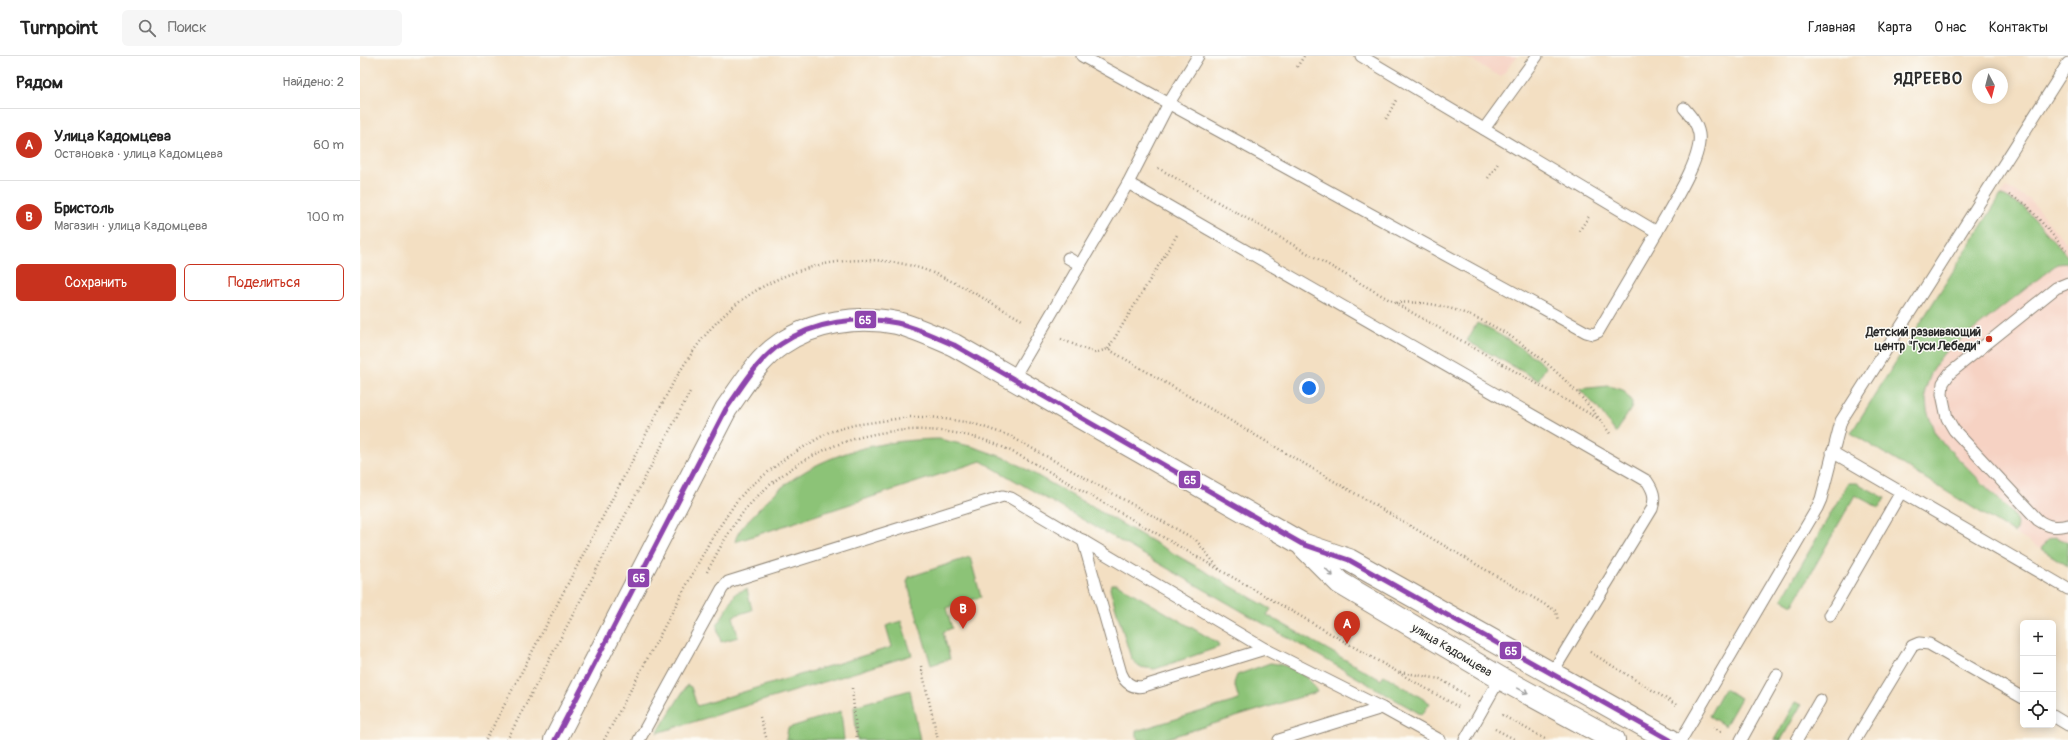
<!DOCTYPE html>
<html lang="ru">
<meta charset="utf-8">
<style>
:root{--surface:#fff;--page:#f6f6f6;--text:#222;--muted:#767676;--line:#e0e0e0;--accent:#c8321e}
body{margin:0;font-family:Pangolin,sans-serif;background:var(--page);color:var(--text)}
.controls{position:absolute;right:12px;bottom:12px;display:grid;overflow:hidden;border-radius:6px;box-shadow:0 2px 10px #0003}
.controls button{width:36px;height:36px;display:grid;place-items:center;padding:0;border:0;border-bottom:1px solid var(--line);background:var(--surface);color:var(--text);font:20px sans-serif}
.compass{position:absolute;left:1612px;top:12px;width:36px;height:36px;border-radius:50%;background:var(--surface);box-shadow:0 2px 10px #0003;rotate:173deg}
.you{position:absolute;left:949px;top:332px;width:14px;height:14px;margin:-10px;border:3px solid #fff;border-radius:50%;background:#1a73e8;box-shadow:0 0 0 6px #1a73e833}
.badge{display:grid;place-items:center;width:26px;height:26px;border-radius:50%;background:var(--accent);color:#fff;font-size:13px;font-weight:700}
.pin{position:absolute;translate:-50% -33px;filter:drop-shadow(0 1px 2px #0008)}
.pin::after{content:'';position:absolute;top:21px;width:14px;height:12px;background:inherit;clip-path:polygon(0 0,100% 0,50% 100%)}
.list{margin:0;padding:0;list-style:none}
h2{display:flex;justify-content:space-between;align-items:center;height:52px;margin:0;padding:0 16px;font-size:17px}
h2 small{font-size:13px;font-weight:400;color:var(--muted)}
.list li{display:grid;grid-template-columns:26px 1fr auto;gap:12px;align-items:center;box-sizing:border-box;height:72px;padding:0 16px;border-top:1px solid var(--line)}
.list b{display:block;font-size:15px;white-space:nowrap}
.list p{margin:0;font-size:13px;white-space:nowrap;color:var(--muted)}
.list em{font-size:13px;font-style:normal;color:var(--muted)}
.actions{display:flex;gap:8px;padding:12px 16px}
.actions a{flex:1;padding:9px 0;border:1px solid var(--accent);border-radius:6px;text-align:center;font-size:14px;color:var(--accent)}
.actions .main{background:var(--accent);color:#fff}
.icon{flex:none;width:22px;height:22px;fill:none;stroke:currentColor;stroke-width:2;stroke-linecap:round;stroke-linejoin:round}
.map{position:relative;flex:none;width:1708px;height:684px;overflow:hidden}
header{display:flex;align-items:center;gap:24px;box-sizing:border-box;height:56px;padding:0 20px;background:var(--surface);border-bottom:1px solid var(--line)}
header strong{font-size:19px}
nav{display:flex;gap:22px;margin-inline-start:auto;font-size:14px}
.search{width:280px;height:36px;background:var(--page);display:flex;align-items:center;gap:10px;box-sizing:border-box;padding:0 14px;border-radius:6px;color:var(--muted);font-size:15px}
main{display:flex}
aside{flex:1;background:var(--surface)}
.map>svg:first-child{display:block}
.built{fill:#f6d2c3}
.green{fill:#8cc377;stroke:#5c7751}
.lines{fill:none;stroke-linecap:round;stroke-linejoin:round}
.service-casing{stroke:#8f8576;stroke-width:13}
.minor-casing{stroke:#8f8576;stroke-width:24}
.path{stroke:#8f8576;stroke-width:2.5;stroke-dasharray:1 3;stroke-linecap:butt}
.service{stroke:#fff;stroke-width:11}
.minor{stroke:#fff;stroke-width:22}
.bus-1-casing{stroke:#fdfcf7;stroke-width:8}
.bus-1{stroke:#8e44ad;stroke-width:5}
.oneway{stroke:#a0a0a0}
.poi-dot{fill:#c8321e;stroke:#fdfcf7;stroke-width:1.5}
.labels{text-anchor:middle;stroke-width:3;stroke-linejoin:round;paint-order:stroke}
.poi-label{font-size:12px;font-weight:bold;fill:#2b2b2b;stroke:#fdfcf7;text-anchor:end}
.street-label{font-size:12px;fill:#2b2b2b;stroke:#fdfcf7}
.district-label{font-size:16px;font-weight:bold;letter-spacing:1px;fill:#2b2b2b;stroke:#fdfcf7}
.line-badge{stroke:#fdfcf7;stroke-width:1.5}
.badge-label{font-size:11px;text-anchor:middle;font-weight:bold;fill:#fff}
</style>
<header>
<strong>Turnpoint</strong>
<div class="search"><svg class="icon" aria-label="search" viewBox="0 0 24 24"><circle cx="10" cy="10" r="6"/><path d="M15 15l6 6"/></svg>Поиск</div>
<nav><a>Главная</a><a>Карта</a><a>О нас</a><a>Контакты</a></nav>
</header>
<main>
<aside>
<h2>Рядом<small>Найдено: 2</small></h2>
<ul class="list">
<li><span class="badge">A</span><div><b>Улица Кадомцева</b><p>Остановка · улица Кадомцева</p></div><em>60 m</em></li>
<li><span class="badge">B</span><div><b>Бристоль</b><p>Магазин · улица Кадомцева</p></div><em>100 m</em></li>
</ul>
<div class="actions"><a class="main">Сохранить</a><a>Поделиться</a></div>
</aside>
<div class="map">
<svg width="1708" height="684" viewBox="0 0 1708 684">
<rect width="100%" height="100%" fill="#fdfcf7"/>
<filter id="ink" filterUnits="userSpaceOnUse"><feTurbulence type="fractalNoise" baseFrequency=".025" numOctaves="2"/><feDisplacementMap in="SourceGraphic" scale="8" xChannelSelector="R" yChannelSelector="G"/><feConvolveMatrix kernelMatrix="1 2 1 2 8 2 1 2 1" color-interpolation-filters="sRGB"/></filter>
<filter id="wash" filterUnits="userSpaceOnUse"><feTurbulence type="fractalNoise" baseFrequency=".012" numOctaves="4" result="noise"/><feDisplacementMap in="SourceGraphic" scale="16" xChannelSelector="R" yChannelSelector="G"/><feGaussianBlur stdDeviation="0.9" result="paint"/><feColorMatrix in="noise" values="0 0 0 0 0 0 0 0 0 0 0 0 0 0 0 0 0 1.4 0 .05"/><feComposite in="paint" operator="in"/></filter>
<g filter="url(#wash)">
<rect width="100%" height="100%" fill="#f3dfc2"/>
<!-- built -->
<g class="built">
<polygon points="1104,0 1157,0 1141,21"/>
<polygon points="1646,131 1670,144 1708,189 1708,510 1491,377"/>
</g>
<!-- green -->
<g class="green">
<path d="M1641,139L1664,151L1708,201V207L1697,208L1583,298L1572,315L1565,334L1567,354L1574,375L1579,383L1651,456C1657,464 1659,469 1654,477L1491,377Z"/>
<path d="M1117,267C1141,279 1166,293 1186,311L1178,324L1107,285Z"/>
<polygon points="1249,330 1263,334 1272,346 1272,351 1256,377 1237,351 1219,333"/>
<path d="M579,383L614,391L648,403L911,553L907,559L1021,624L1024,619L1070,647L1062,659L621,405L375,486C377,474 390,463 398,454C445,401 510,384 579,383Z"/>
<polygon points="1488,427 1497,427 1525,442 1519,452 1495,439 1433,549 1422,543"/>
<polygon points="1695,481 1708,486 1708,510 1681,493 1688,483"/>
<polygon points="610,501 621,541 586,552 592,572 583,576 590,603 571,609 547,526 549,521"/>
<polygon points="751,528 757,528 858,587 859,591 795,613 779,611 771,602 750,533"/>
<polygon points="387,533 392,554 373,560 378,581 361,586 357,572 358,568 376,537"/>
<polygon points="541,565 552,599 297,677 327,629 331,631 337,650 532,591 526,570"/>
<path d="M910,607C927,608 951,619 957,636L801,684H778L776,675L879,644L874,627L877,619Z"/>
<polygon points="1364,633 1381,642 1365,670 1349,660"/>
<polygon points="550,634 560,684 497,684 494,650"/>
<polygon points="1435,646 1441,649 1421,684 1414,684"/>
<polygon points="481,655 484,684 426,684 428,672"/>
</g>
</g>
<g filter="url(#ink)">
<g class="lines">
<!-- service casing -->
<g class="service-casing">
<g id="service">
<polyline points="722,0 1226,276 1233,278 1238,276 1297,176 1001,0"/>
<polyline points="1124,73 1177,0"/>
<path d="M768,127L1287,425C1293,434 1296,441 1292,453L1192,617"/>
<path d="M1297,176C1309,153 1343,103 1339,78C1337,67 1331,60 1324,52"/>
<polyline points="708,202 720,209"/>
<path d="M1708,227L1696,232L1590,317L1583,327L1582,338L1587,362L1594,374L1678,464C1688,471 1696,472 1708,469"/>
<polyline points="653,323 768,127 809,47 838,0"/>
<polyline points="1472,396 1708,533"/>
<path d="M723,484L761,617C765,627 773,633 784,630L905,593"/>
<polyline points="1470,559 1541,436"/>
<polyline points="1693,660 1708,669"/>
<polyline points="279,684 362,533 368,526 643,440 651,442 905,593 1022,652 1080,684"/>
<polyline points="919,684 1022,652"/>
<polyline points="1105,684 1140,622"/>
<polyline points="1321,684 1457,452 1461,443 1481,365 1708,7"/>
<polyline points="1381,684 1417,619"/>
<polyline points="1437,684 1460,644"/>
<polyline points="1495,684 1552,590 1559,587 1569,588 1663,642"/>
</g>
</g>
<!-- minor casing -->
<g class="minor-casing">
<g id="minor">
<polyline points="944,491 980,527 1140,622 1254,684"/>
<path d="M195,684L366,353C382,331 397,304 421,288C453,266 499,259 537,267C557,272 575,281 594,289L942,488L989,504L1310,684"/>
</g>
</g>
<!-- path -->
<g class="path">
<polyline points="937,11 944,0"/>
<polyline points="1026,63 1036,44"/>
<polyline points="798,112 1239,363"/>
<polyline points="1128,122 1139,106"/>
<polyline points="1649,139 1666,148 1708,197"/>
<polyline points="1219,175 1230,159"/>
<path d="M1036,247C1120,239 1207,314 1251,379"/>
<polyline points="701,283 734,297 748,293 1196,555 1198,565"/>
<polyline points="748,293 817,179"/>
<path d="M347,516C360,491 374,465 393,445C452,383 539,359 621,383C642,389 662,401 681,411L1100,652"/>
<polyline points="1230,596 1318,650"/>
<polyline points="561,610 578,684"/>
<polyline points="1040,616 1080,623 1108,640"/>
<polyline points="492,632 497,684"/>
<polyline points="1142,659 1187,684"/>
<polyline points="400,661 407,684"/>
<polyline points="1353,671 1362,676"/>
<polyline points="1135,673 1156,684"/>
<path d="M126,684L314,325C328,302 343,279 363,260C418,207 508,188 578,219C608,232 636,250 664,265"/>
<polyline points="147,684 331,334"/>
<polyline points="244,684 350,485 376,446 388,432 427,401 469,376 494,369 549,361 571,361 612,367 650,380 836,484 860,514"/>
</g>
<!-- service -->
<use href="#service" class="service"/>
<!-- minor -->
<use href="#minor" class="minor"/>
<!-- bus-1 casing -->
<g class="bus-1-casing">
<path id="bus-1" d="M195,684L366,353C382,331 397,304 421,288C453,266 499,259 537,267C557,272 575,281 594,289L942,488L989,504L1310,684"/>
</g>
<!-- bus-1 -->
<use href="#bus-1" class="bus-1"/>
</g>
<!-- one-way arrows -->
<defs><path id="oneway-shaft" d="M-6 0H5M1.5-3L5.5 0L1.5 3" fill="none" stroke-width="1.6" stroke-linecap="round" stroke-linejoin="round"/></defs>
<g class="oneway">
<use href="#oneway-shaft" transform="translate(969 516) rotate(45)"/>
<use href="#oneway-shaft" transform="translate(1163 635) rotate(29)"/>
</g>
</g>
<!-- markers -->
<circle class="poi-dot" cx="1629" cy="283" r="4"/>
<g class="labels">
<!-- poi labels -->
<g class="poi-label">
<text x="1621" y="280">Детский развивающий<tspan x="1621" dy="14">центр "Гуси Лебеди"</tspan></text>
</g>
<!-- street labels -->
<g class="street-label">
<text transform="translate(1092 594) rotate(31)" y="4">улица Кадомцева</text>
</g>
<!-- district labels -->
<g class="district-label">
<text x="1568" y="28">ЯДРЕЕВО</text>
</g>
</g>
<g class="line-badge">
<rect x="494" y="254" width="23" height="19" rx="4" fill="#8e44ad"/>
<rect x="818" y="414" width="23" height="19" rx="4" fill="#8e44ad"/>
<rect x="267" y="512" width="23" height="20" rx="4" fill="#8e44ad"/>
<rect x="1139" y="585" width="23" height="19" rx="4" fill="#8e44ad"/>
</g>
<g class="badge-label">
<text x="505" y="268">65</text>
<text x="830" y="428">65</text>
<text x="279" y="526">65</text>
<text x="1151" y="599">65</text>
</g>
</svg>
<div class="controls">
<button>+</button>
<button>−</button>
<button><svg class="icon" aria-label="locate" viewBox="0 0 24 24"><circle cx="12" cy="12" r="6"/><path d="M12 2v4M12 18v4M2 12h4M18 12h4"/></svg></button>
</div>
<svg class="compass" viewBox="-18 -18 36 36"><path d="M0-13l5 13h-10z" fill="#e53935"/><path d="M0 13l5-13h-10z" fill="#767676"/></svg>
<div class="you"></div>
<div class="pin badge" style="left:987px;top:588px">A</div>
<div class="pin badge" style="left:603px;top:573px">B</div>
</div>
</main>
